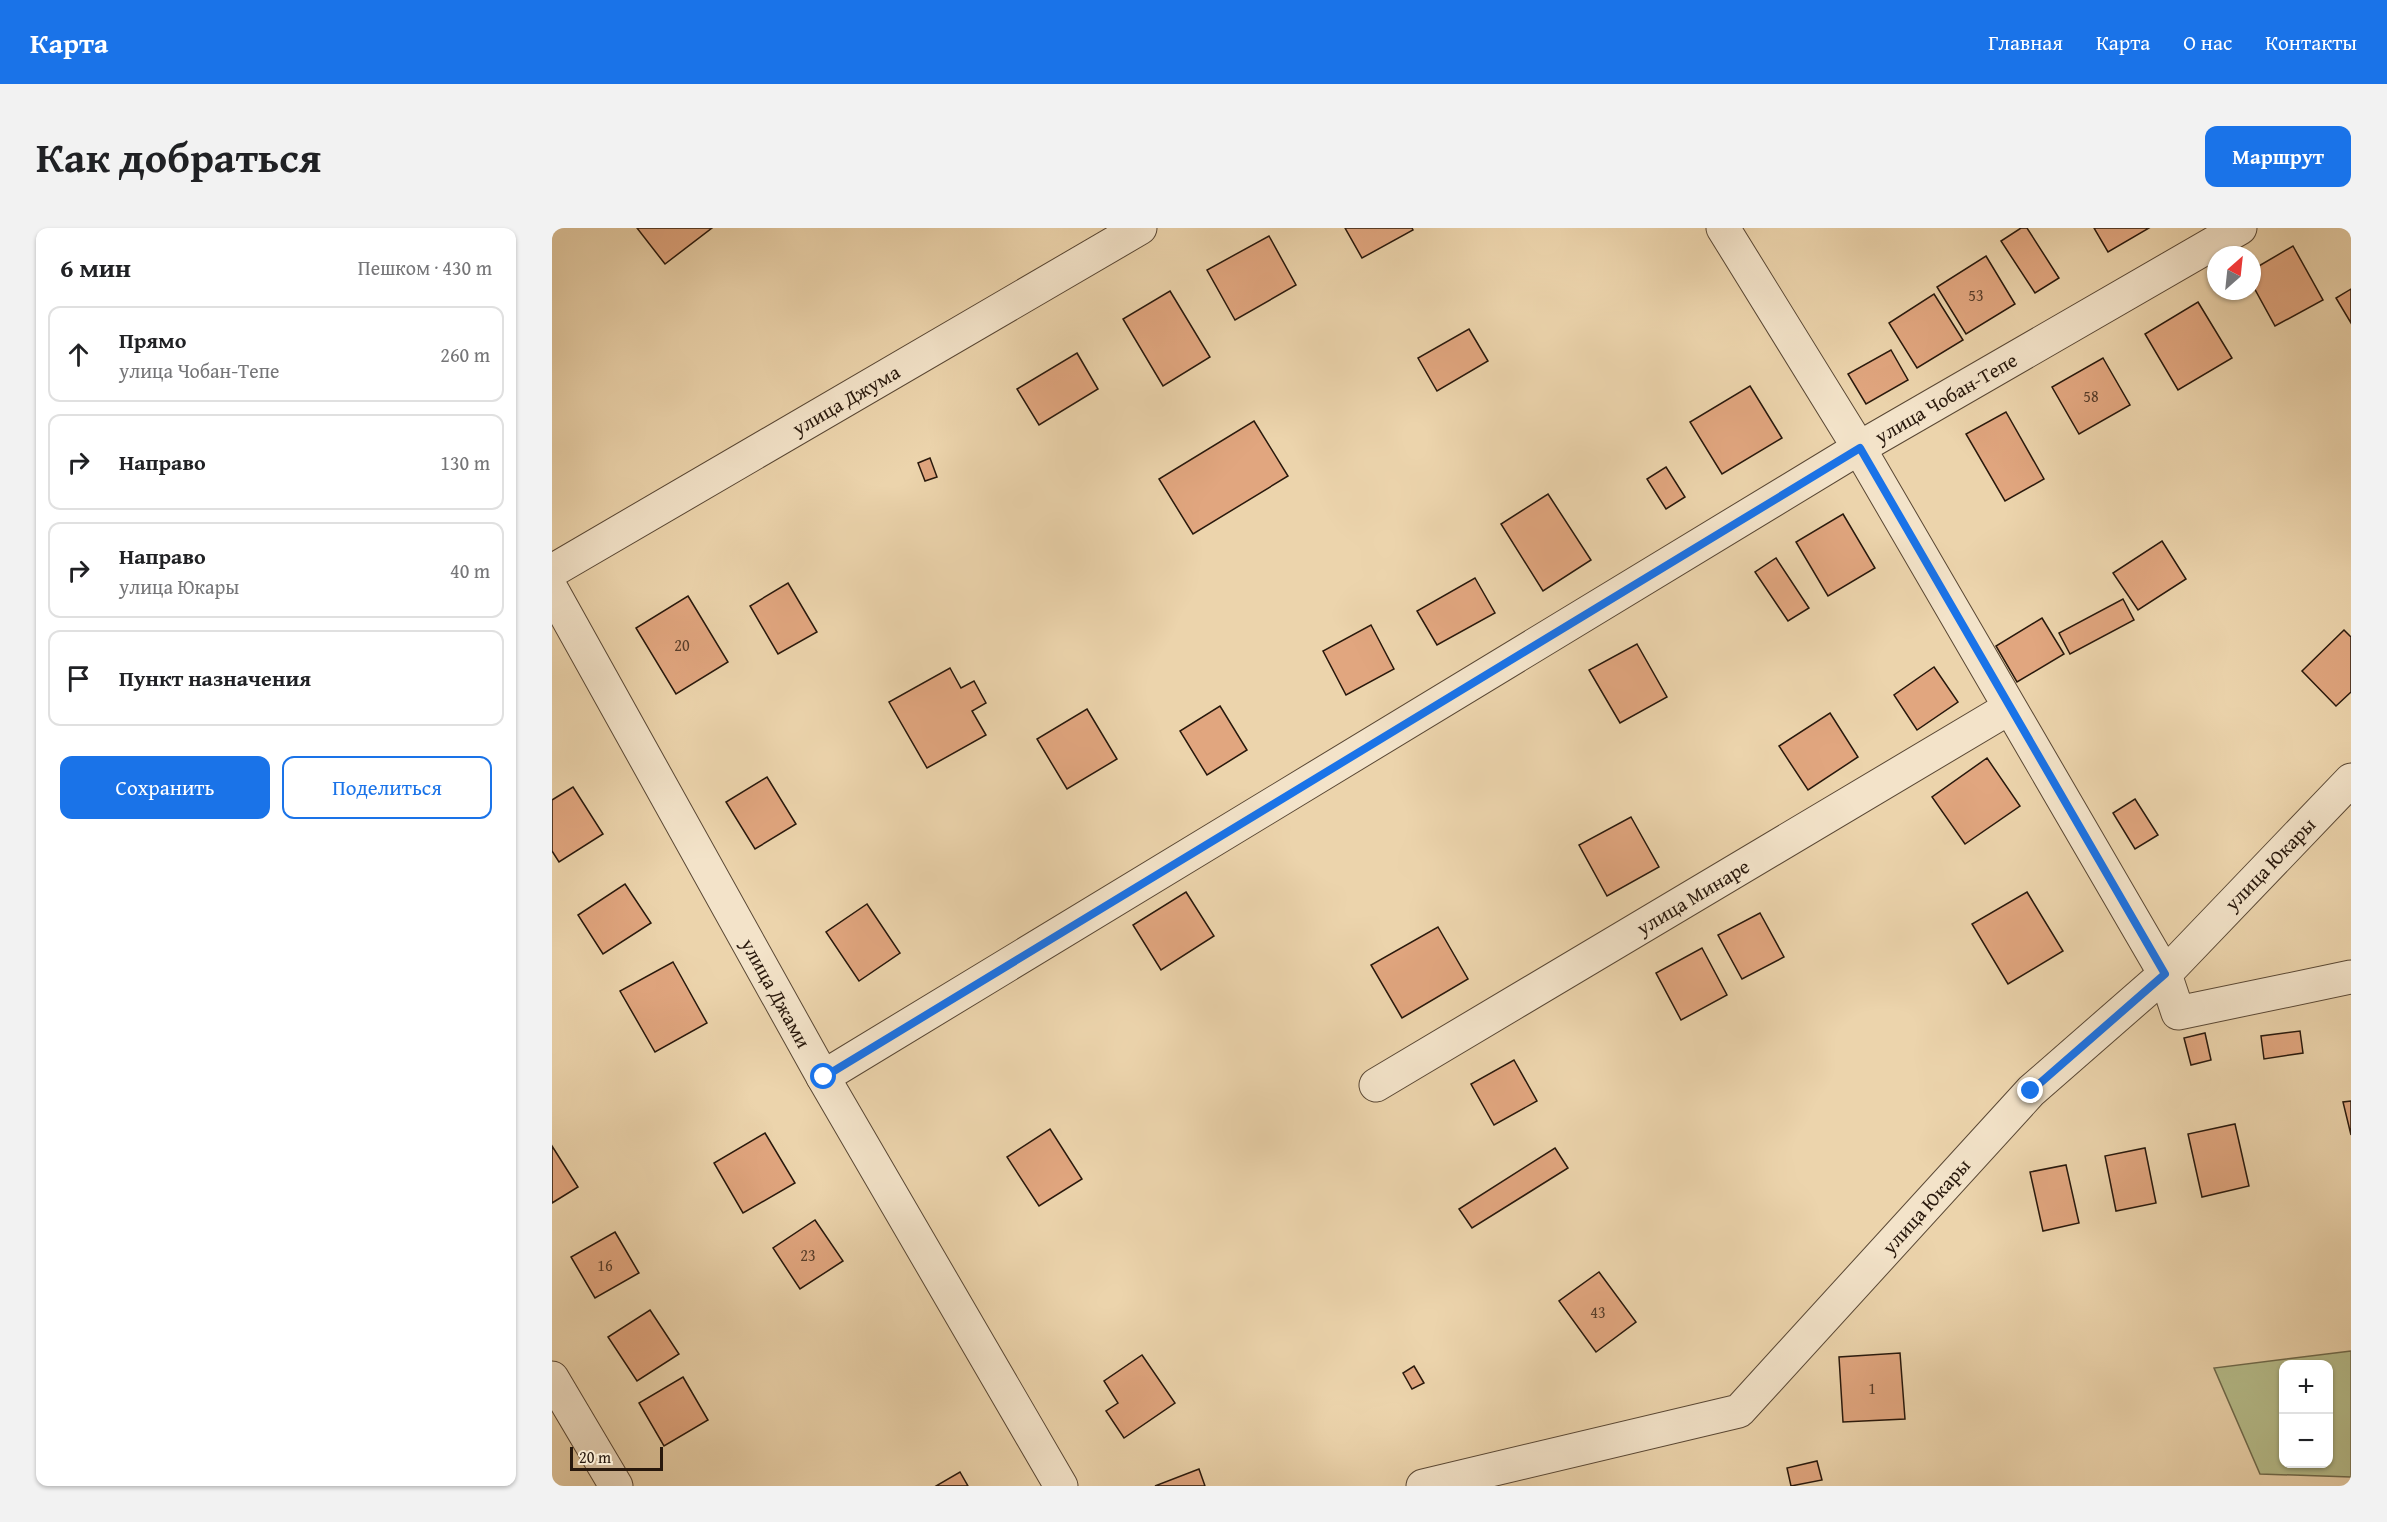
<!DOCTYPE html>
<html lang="ru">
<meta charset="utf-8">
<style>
:root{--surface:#fff;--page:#f2f2f2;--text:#202124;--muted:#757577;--line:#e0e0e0;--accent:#1a73e8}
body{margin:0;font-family:"Gentium Book Plus",serif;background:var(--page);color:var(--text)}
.controls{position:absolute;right:18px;bottom:18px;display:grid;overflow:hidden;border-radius:12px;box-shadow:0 2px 4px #0004}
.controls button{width:54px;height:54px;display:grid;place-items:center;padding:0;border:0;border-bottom:2px solid var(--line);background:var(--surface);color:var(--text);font:30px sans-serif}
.compass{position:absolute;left:1655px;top:18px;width:54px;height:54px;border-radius:50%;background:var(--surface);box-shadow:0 2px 4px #0004;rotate:27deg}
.scale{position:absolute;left:18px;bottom:15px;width:93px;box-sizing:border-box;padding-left:6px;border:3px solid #28180c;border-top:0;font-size:16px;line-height:21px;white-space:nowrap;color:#28180c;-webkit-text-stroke:4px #f3e3c9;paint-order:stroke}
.stop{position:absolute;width:18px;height:18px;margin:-14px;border:4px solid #1a73e8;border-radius:50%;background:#fff}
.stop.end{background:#1a73e8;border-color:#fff;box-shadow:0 2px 6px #0008}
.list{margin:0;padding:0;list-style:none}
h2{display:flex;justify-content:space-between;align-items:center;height:78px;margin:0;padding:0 24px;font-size:26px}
h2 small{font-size:20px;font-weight:400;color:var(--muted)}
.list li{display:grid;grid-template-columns:39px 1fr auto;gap:18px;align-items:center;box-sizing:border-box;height:96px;margin:0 12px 12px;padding:0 12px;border:2px solid var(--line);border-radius:12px}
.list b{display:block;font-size:22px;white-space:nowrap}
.list p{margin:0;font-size:20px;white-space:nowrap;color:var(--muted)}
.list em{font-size:20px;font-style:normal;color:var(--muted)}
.actions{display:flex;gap:12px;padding:18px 24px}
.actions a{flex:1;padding:14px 0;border:2px solid var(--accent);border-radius:12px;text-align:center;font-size:21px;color:var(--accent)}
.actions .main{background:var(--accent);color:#fff}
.icon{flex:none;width:33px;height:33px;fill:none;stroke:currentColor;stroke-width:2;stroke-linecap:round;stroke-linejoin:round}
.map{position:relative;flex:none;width:1799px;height:1258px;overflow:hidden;border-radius:12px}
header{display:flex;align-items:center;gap:36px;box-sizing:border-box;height:84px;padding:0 30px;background:var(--accent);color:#fff}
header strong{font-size:28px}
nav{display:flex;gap:33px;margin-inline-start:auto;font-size:21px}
.intro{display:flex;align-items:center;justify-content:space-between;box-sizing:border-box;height:144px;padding:0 36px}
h1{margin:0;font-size:42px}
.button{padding:15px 27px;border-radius:12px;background:var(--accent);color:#fff;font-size:21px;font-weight:700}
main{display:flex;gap:36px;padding:0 36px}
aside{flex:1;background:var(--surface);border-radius:12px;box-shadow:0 2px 4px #0004}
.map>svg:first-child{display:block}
.green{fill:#b6bd8b;stroke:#6f6a4c;stroke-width:1.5;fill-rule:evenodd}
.building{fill:#e1a67f;stroke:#28180c;stroke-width:1.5}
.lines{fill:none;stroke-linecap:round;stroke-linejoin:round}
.minor-casing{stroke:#594734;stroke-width:35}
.minor{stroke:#f3e3c9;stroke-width:33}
.route{stroke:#1a73e8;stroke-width:8}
.labels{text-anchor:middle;stroke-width:6;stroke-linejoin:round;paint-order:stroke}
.number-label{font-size:16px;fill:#563c29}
.street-label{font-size:20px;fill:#28180c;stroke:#f3e3c9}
</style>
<header>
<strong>Карта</strong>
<nav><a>Главная</a><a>Карта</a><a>О нас</a><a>Контакты</a></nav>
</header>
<div class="intro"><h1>Как добраться</h1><a class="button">Маршрут</a></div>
<main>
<aside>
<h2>6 мин<small>Пешком · 430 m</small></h2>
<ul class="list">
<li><svg class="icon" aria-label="ahead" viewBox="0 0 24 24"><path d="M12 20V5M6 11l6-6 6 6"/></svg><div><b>Прямо</b><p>улица Чобан-Тепе</p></div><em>260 m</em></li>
<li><svg class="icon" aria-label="right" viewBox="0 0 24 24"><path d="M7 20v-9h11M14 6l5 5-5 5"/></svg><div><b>Направо</b></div><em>130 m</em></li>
<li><svg class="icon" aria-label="right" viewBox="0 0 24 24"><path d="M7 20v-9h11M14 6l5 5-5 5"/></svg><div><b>Направо</b><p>улица Юкары</p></div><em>40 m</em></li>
<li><svg class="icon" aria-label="arrive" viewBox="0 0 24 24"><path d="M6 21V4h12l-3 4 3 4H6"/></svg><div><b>Пункт назначения</b></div></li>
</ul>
<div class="actions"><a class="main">Сохранить</a><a>Поделиться</a></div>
</aside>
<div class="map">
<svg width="1799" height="1258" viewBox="0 0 1799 1258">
<rect width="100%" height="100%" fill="#ecd4ac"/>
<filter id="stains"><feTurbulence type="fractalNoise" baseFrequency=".00333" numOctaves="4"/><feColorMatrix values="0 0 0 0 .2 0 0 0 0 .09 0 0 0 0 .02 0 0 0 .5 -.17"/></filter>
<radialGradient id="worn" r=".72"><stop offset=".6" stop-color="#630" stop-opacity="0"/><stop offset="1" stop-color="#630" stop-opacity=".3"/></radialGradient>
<!-- green -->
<path class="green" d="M1799,1123V1249L1708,1246L1662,1140ZM1732,1136H1776V1236H1732Z"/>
<!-- building -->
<g class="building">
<polygon points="85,0 160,0 113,36"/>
<polygon points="793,0 860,0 861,2 810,30"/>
<polygon points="1469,0 1475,0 1507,50 1483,65 1449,13"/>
<polygon points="1542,0 1597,0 1556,24"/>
<polygon points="717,8 744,57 683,92 655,42"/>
<polygon points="1741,18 1771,72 1723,98 1700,56 1700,42"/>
<polygon points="1434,28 1463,76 1414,106 1385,59"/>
<polygon points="1799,61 1799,95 1784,70"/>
<polygon points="618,63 658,129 611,158 571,91"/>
<polygon points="1382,66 1411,112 1365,140 1337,95"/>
<polygon points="1646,74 1680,130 1626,162 1593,106"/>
<polygon points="917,101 936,133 885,163 866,130"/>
<polygon points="1339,122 1356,152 1314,176 1296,146"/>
<polygon points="525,125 546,161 487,197 465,161"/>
<polygon points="1551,130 1578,177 1527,206 1500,159"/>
<polygon points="1198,158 1230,210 1170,246 1138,194"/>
<polygon points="1454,184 1492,251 1453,273 1414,206"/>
<polygon points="702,193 736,248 641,306 607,251"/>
<polygon points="378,230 385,249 373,253 366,235"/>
<polygon points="1114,239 1133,269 1114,281 1095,251"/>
<polygon points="996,266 1039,332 991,363 949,296"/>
<polygon points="1291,286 1323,340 1276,368 1244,314"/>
<polygon points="1610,313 1634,351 1586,382 1561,345"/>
<polygon points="1224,330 1257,380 1236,393 1203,344"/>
<polygon points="923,350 943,385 885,417 865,383"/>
<polygon points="236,355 265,404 226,426 198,378"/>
<polygon points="136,368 176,434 124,466 84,400"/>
<polygon points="1571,371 1582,392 1518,426 1507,405"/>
<polygon points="1490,390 1512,426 1465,454 1444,418"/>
<polygon points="819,397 842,441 794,467 771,423"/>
<polygon points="1792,402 1799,409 1799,464 1784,478 1750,443"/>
<polygon points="1085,416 1115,469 1068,495 1037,442"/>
<polygon points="1382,439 1406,474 1365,502 1342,467"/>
<polygon points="398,440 409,460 422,453 434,475 420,483 434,507 375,540 337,474"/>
<polygon points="668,478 695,522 655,547 628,503"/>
<polygon points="535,481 565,531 515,561 485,511"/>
<polygon points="1278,485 1306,529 1256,562 1227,518"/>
<polygon points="1435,530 1468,578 1413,616 1380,569"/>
<polygon points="215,549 244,596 203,621 174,574"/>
<polygon points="21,559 51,606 7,634 0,623 0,572"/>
<polygon points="1583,571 1606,607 1583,621 1561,585"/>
<polygon points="1079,589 1107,639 1055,668 1027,617"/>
<polygon points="73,656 99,695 51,726 26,687"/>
<polygon points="634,664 662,708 609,742 581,697"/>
<polygon points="1475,664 1511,723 1456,756 1420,696"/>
<polygon points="315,676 348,725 307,753 274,704"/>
<polygon points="1208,685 1232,729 1190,751 1166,707"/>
<polygon points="886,699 916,751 850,790 819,737"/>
<polygon points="1150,720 1175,767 1129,792 1104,745"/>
<polygon points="121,734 155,795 103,824 68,763"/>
<polygon points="1748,803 1751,825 1712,831 1709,808"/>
<polygon points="1653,805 1659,832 1639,837 1632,810"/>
<polygon points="962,832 985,873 942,897 919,856"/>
<polygon points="1799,873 1799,907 1791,874"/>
<polygon points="1683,896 1697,958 1650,969 1636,906"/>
<polygon points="498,901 530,951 487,978 455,929"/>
<polygon points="213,905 243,955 191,985 162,935"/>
<polygon points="0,918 26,959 0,975"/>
<polygon points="1003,920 1016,940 920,1000 907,981"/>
<polygon points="1593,920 1604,975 1564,983 1553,928"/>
<polygon points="1514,937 1527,995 1491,1003 1478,944"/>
<polygon points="263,992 291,1033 248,1061 221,1020"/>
<polygon points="63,1004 87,1045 43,1070 19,1029"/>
<polygon points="1047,1044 1084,1094 1044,1124 1007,1073"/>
<polygon points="98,1082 127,1126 85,1153 56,1109"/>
<polygon points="1348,1125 1353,1191 1291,1194 1287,1129"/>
<polygon points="590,1127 623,1175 572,1210 554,1183 566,1175 552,1153"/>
<polygon points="862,1138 872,1155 860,1161 851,1145"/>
<polygon points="131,1149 156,1192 112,1218 87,1175"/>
<polygon points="1265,1233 1270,1252 1239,1258 1235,1240"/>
<polygon points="647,1241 653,1258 603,1258"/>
<polygon points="408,1244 416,1258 384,1258"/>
</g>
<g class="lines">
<!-- minor casing -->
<g class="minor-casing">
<g id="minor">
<polyline points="1171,0 1307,220 1613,746 1626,785 1799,749"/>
<polyline points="0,343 588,0"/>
<polyline points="0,362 271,849 509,1258"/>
<polyline points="271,849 1307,220 1688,0"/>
<polyline points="824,857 1457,480"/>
<polyline points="0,1150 64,1258"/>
<polyline points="871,1258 1187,1183 1479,863 1613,746 1799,552"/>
</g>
</g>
<!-- minor -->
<use href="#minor" class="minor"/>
</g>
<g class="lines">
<!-- route -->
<polyline class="route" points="272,849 1308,220 1613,746 1479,863"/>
</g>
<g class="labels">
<!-- number labels -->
<g class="number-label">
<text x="1424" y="73">53</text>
<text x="1539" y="174">58</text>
<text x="130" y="423">20</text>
<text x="256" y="1033">23</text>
<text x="53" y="1043">16</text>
<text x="1046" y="1090">43</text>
<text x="1320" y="1166">1</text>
</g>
<!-- street labels -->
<g class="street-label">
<text transform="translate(1394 170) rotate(-30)" y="7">улица Чобан-Тепе</text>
<text transform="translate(294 172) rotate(-30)" y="7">улица Джума</text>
<text transform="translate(1718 636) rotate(-46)" y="7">улица Юкары</text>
<text transform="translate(1141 669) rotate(-31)" y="7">улица Минаре</text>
<text transform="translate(224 765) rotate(61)" y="7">улица Джами</text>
<text transform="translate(1374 978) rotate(-48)" y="7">улица Юкары</text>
</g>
</g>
<rect width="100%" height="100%" filter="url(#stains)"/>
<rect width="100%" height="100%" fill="url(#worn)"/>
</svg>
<div class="controls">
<button>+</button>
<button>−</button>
</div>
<svg class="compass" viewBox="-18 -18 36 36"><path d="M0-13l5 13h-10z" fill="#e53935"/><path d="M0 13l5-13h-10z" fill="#757577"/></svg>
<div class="scale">20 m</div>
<div class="stop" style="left:272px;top:849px"></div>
<div class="stop end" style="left:1479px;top:863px"></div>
</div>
</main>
